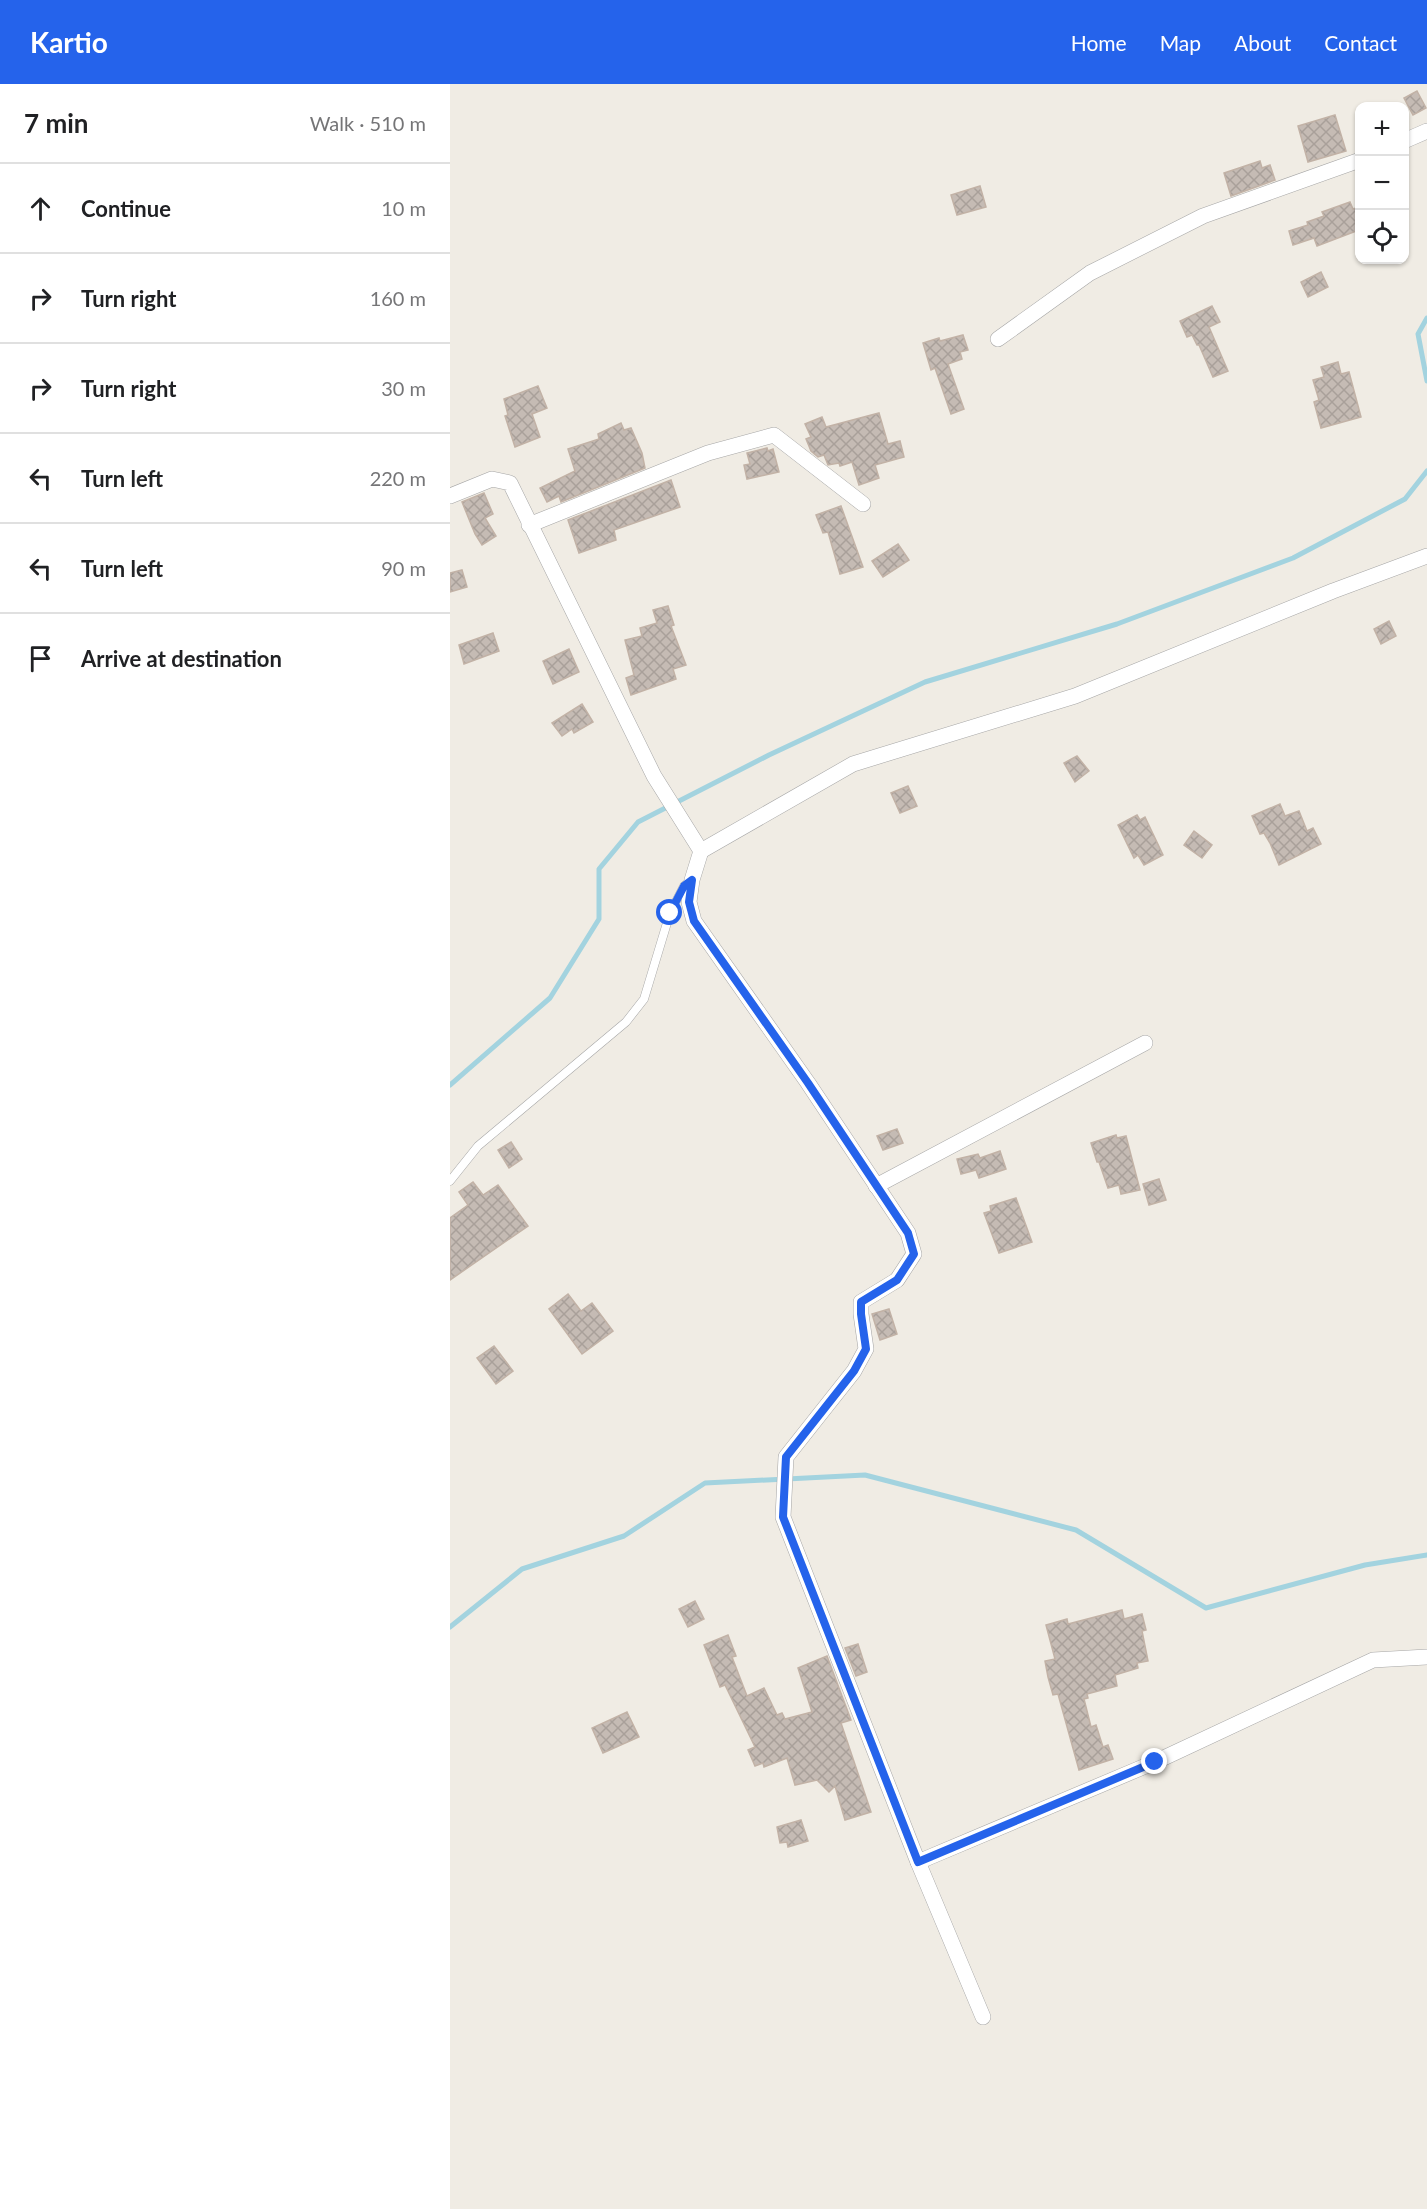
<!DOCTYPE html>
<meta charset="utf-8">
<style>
:root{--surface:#fff;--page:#f6f6f6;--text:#202124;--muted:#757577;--line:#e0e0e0;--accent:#2563eb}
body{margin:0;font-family:Lato,sans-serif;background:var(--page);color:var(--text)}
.controls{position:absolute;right:18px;top:18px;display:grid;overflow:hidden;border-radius:12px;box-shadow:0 2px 4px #0004}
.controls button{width:54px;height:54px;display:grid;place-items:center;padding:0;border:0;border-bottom:2px solid var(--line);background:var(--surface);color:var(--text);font:30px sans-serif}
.stop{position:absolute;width:18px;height:18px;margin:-14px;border:4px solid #2563eb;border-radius:50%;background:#fff}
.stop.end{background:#2563eb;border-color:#fff;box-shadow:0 2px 6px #0008}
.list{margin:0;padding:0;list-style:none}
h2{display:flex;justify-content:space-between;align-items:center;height:78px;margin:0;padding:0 24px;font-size:26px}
h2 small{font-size:20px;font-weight:400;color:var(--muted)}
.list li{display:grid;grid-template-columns:39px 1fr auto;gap:18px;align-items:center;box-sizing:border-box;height:90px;padding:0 24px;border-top:2px solid var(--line)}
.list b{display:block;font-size:22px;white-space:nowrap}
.list em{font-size:20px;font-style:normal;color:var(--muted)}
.icon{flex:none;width:33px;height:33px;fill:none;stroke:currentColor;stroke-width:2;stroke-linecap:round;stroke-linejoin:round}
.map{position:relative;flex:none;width:977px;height:2125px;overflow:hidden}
header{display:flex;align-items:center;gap:36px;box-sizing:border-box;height:84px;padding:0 30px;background:var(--accent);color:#fff}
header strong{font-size:28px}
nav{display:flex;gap:33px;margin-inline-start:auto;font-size:21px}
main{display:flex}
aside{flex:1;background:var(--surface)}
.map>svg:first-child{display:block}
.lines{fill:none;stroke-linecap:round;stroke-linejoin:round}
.stream{stroke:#a3d3df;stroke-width:5}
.building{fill:url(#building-cross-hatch);stroke:#c2b2a6;stroke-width:1.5}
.service-casing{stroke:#a6a6a6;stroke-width:9}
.minor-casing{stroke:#a6a6a6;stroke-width:16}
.service{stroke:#fff;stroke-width:8}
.minor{stroke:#fff;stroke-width:15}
.route{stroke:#2563eb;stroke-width:8}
</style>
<header>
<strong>Kartio</strong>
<nav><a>Home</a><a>Map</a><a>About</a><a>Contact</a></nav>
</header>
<main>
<aside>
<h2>7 min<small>Walk · 510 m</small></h2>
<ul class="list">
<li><svg class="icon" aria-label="ahead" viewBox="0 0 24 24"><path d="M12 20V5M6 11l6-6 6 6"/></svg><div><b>Continue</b></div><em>10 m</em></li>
<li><svg class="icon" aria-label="right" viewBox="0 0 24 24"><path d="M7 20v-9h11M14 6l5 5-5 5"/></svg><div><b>Turn right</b></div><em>160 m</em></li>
<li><svg class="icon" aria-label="right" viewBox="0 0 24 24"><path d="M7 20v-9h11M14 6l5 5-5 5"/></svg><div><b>Turn right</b></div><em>30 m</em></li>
<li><svg class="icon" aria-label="left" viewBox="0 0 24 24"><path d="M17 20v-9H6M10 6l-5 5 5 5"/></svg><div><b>Turn left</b></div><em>220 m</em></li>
<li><svg class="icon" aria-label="left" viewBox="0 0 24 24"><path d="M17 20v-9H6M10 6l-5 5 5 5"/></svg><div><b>Turn left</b></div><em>90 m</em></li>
<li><svg class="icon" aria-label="arrive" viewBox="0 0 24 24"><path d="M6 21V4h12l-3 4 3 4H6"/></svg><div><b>Arrive at destination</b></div></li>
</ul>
</aside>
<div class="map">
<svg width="977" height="2125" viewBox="0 0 977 2125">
<defs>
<pattern id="building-cross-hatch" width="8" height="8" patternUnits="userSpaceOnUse" patternTransform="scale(1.5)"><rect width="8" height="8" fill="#c5bbb4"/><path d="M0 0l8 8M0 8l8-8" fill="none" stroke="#a9a09a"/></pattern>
</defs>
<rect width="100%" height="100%" fill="#f0ece4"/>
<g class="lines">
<!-- stream -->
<g class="stream">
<polyline points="977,234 968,250 977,297"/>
<polyline points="0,1001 100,914 149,835 149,785 188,738 319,671 475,598 667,540 843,474 955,415 977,387"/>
<polyline points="0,1543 72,1485 174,1452 255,1399 415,1391 626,1446 756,1524 915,1481 977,1471"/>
</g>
</g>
<!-- building -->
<g class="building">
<polygon points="967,7 976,24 963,31 954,14"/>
<polygon points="885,31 896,67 858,78 848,42"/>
<polygon points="810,77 812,84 820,81 825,96 781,112 774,89"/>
<polygon points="530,102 536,123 507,131 501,111"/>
<polygon points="900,118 903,125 909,123 909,146 867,162 864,154 843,161 839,147 858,141 857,138 874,132 872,128"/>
<polygon points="871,188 878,203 858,213 851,198"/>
<polygon points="762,222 770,238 759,243 778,287 763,293 749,261 747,261 742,251 737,253 730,237"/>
<polygon points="513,251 518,266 510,268 512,275 498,280 514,325 501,330 485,284 481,286 473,259 489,254 490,257"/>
<polygon points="888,278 891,290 899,288 911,333 871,344 864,318 869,316 863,296 874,293 871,283"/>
<polygon points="88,302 97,324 82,330 90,353 65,363 55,332 58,331 54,315"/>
<polygon points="429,329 438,360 450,357 454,373 425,381 429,394 409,401 402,378 390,382 389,379 378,381 374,371 368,373 361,367 356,355 361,353 355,340 372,333 376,343"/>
<polygon points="171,339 174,346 181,344 192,369 195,384 111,418 109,412 97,418 90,404 125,387 118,365 149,355 148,350"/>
<polygon points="317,364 318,367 323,365 329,388 297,395 294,381 300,380 297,369"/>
<polygon points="221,396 230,423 164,446 166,456 129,469 118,436"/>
<polygon points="34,409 43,430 35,434 46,452 32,461 25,450 12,418"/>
<polygon points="391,422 413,483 390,490 378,448 373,449 366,431"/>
<polygon points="448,460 459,476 433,493 422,477"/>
<polygon points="12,486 17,503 0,508 0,489"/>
<polygon points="218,522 224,541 221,542 236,581 223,585 226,595 181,611 176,594 184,591 175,556 192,552 190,544 207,539 203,526"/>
<polygon points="939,537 946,552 931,560 924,545"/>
<polygon points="43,549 49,567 14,580 9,561"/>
<polygon points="119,565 129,588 103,600 93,577"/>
<polygon points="132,620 143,638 124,649 122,645 112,652 102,639"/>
<polygon points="627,672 639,687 625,698 614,679"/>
<polygon points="458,702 467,722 450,729 441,709"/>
<polygon points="830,720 835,732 849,727 857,747 863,744 871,760 829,781 820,759 814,749 810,750 802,732"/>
<polygon points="687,731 690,736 695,733 713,771 694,781 688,771 684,774 668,741"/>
<polygon points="744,747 762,761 752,774 734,761"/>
<polygon points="447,1045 453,1059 433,1066 427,1052"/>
<polygon points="666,1051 667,1054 676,1052 690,1106 671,1110 669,1101 658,1104 649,1078 647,1078 641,1059"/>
<polygon points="61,1058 72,1075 59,1084 48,1066"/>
<polygon points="550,1067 556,1085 529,1094 526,1086 511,1090 507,1075 528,1070 530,1074"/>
<polygon points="709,1095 716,1116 699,1121 693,1100"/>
<polygon points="23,1098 33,1111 48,1101 78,1142 0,1196 0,1134 18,1121 9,1108"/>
<polygon points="566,1114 582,1158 549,1169 534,1129 541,1127 540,1122"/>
<polygon points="118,1210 131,1227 142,1219 163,1247 132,1270 99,1225"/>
<polygon points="439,1225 447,1250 430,1256 422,1230"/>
<polygon points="44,1262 63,1287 46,1300 27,1274"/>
<polygon points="245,1517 254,1535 238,1543 229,1525"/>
<polygon points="672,1526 674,1535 692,1530 696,1546 692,1547 698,1577 687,1579 688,1584 665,1591 667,1602 637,1610 638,1614 634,1615 641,1643 646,1641 653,1663 658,1661 663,1675 629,1686 608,1610 603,1611 598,1593 595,1577 605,1575 596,1541 617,1535 618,1540"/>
<polygon points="278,1551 286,1572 282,1573 297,1612 314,1604 327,1631 332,1629 335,1635 362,1628 348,1584 377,1572 401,1636 391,1639 421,1728 395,1736 385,1702 379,1708 367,1696 345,1701 337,1674 314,1683 313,1679 305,1682 298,1666 305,1663 275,1601 270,1603 254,1561"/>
<polygon points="408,1560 417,1588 406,1592 395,1564"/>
<polygon points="177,1628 189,1653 153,1669 142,1644"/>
<polygon points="351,1736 358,1757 338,1763 337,1758 330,1759 327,1743"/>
</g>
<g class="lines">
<!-- service casing -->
<g class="service-casing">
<polyline id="service" points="0,1097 28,1062 176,938 194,915 220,829 234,802 241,797"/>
</g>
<!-- minor casing -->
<g class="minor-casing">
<g id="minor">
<polyline points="954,57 977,47"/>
<polyline points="548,255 640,189 753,132 910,76"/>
<polyline points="0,412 42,395 60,399 204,692 251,767 242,796 239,818 244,837 358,999 458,1149 464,1170 447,1196 411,1218 411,1230 416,1265 404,1287 336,1373 333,1433 468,1778 705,1678 923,1576 977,1573"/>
<polyline points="79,441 258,369 324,351 413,420"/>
<polyline points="251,767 403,680 625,612 883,507 977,472"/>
<polyline points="426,1102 695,959"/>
<polyline points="468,1778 533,1933"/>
</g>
</g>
<!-- service -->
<use href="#service" class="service"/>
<!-- minor -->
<use href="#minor" class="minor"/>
</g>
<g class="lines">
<!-- route -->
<polyline class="route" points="220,829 234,802 242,796 239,818 244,837 358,999 458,1149 464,1170 447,1196 411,1218 411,1230 416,1265 404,1287 336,1373 333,1433 468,1778 705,1678"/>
</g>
</svg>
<div class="controls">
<button>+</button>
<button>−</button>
<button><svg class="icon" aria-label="locate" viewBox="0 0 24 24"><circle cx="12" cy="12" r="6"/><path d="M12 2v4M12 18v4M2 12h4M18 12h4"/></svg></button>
</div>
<div class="stop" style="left:220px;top:829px"></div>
<div class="stop end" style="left:705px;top:1678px"></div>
</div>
</main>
